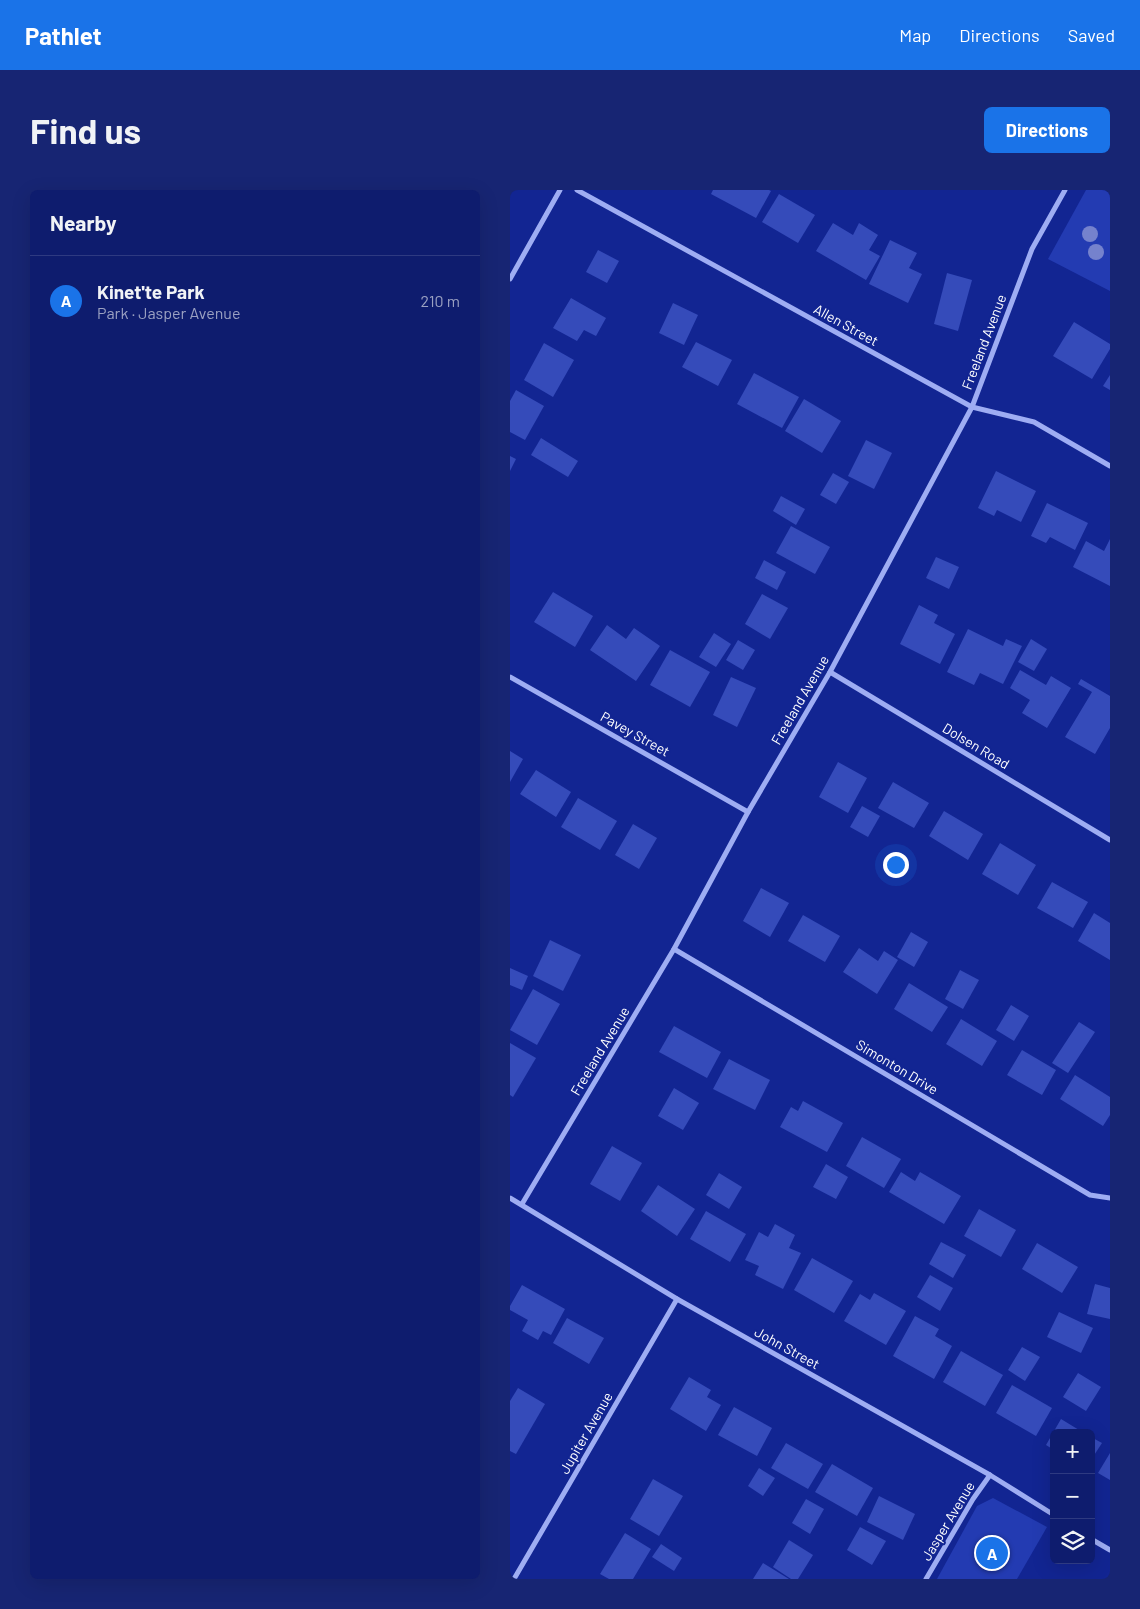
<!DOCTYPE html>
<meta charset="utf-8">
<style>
:root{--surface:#0e1c6e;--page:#172573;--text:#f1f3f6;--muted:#9ba1c2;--line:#2e3a81;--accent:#1a73e8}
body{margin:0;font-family:Barlow,sans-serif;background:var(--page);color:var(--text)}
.controls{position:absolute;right:15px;bottom:15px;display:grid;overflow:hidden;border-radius:8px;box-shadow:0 5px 20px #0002}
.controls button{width:45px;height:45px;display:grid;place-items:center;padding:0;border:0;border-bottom:1px solid var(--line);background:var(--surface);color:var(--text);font:25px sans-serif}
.you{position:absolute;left:385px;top:674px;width:18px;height:18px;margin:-12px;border:4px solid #fff;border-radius:50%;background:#1a73e8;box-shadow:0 0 0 8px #1a73e833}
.badge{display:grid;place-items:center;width:32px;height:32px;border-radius:50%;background:var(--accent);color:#fff;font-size:16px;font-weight:700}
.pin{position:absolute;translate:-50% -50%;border:2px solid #fff;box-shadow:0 1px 5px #0006}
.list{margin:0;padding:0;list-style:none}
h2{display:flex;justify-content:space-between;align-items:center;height:65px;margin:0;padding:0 20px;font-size:21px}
h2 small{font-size:16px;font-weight:400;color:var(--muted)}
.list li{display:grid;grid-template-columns:32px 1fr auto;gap:15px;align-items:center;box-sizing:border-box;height:90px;padding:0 20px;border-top:1px solid var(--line)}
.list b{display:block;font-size:19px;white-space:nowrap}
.list p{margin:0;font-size:16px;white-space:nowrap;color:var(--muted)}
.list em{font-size:16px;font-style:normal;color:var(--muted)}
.icon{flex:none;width:28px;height:28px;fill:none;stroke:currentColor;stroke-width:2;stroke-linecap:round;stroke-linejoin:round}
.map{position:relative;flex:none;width:600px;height:1389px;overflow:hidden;border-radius:8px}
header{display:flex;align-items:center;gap:30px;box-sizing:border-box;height:70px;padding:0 25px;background:var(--accent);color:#fff}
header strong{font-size:24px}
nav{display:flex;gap:28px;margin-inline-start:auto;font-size:18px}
.intro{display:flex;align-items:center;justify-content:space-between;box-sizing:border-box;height:120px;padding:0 30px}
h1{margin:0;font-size:35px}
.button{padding:12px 22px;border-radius:8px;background:var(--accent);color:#fff;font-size:18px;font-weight:700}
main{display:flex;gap:30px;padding:0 30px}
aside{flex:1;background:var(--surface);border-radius:8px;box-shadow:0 5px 20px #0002}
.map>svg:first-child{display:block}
.green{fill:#233bb2}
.building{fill:#354bba}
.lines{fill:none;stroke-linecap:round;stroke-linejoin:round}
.minor{stroke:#9eadf3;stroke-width:5}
.tree{fill:#7582cd}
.labels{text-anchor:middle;stroke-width:4;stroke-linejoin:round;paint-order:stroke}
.street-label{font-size:14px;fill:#fff;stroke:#122592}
</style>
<header>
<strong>Pathlet</strong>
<nav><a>Map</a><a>Directions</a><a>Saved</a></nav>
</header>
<div class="intro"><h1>Find us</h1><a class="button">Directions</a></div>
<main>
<aside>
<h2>Nearby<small></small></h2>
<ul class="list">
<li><span class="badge">A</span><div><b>Kinet'te Park</b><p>Park · Jasper Avenue</p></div><em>210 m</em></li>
</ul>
</aside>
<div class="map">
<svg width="600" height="1389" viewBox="0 0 600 1389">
<rect width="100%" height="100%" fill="#122592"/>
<!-- green -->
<g class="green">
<polygon points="576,0 600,0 600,101 538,69"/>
<polygon points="483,1308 537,1337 507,1389 427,1389 467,1316"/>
</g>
<!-- building -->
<g class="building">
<polygon points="203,0 259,0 261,1 246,28 201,4"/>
<polygon points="269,4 305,25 288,53 252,32"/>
<polygon points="323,33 343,45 349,33 368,45 359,60 370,66 356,90 306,61"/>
<polygon points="380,50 407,63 399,78 412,84 398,113 359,94"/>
<polygon points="88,60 109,71 97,93 76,82"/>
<polygon points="437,83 462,90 448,141 424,134"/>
<polygon points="61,108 96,128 86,146 74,140 67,151 43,138"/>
<polygon points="163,113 188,125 174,155 149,143"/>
<polygon points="564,132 600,154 600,159 582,189 543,166"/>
<polygon points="186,152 222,170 208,196 172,177"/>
<polygon points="34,153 64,170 43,207 14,190"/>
<polygon points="244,183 289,207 272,238 227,214"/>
<polygon points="600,185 600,200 593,196"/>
<polygon points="6,200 34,216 15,250 0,242 0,211"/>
<polygon points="294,209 331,231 312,263 275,241"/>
<polygon points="31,248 68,271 58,287 21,265"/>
<polygon points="356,250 382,263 364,299 338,286"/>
<polygon points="0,266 6,269 0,281"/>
<polygon points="486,281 526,301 511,332 487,320 484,326 468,318"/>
<polygon points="323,283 339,292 326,314 310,305"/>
<polygon points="271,306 295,319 286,335 263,321"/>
<polygon points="537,313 578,333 565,360 540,347 536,353 521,346"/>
<polygon points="281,336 320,357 305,384 266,363"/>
<polygon points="600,349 600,396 563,377 576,351 594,361"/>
<polygon points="426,367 449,377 439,399 416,388"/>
<polygon points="254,370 276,382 267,400 245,388"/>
<polygon points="43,402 83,426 65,457 24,432"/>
<polygon points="252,404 278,418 260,449 235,434"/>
<polygon points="409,415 428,425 424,433 445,444 430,474 390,454"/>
<polygon points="97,435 116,449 124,438 150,456 126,491 80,460"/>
<polygon points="458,439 493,456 496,449 512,456 493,494 470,483 464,495 437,482"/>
<polygon points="204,443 221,454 206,477 189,467"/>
<polygon points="521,449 537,459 524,481 508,472"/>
<polygon points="228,450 245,460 233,480 216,470"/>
<polygon points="160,460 200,482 180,517 140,495"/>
<polygon points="510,480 536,495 541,486 561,498 537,538 512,523 520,510 500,498"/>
<polygon points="221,487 246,498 227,537 203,525"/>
<polygon points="571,489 600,506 600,538 585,564 555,547 582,502 568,494"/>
<polygon points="0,561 13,569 0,592"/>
<polygon points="328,572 357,588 338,623 309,607"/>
<polygon points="26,580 61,602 46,627 10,604"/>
<polygon points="383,592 419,613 404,638 368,618"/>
<polygon points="68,608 107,631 90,660 51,637"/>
<polygon points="352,616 370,626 358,647 340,637"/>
<polygon points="434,621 473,644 458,670 419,646"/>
<polygon points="123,634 147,648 129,679 105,665"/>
<polygon points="490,653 526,675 508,705 472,684"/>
<polygon points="542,692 578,712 563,738 527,718"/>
<polygon points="251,698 279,713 260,747 233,731"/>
<polygon points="584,723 600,733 600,770 568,751"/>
<polygon points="293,725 330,746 315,772 278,751"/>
<polygon points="401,742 418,752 404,777 387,767"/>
<polygon points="40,750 71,765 53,801 23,786"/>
<polygon points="349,758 368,771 374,761 388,770 367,804 333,782"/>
<polygon points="0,778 18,786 12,800 0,795"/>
<polygon points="450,780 469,790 453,819 435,809"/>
<polygon points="399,793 438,817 422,842 384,819"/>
<polygon points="23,799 50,814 27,855 0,840"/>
<polygon points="501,815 519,826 504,851 486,840"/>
<polygon points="451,829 487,851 472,876 436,854"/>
<polygon points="569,832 585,842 558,883 542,873"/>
<polygon points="164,836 211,862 197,888 149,862"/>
<polygon points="0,853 26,868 3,907 0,905"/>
<polygon points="512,860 546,880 532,905 497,885"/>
<polygon points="219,869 260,890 245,920 203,899"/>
<polygon points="565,885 600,907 600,925 593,936 550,909"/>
<polygon points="164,898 189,913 173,940 148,926"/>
<polygon points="293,911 333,933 317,962 270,937 281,917 288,921"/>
<polygon points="352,947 391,969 374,998 336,976"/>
<polygon points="102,956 132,973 110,1011 80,994"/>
<polygon points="316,974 338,987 326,1009 303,997"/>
<polygon points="391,982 405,991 410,982 451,1006 434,1034 379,1002"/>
<polygon points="209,983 232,997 219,1019 196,1005"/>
<polygon points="148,995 185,1019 167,1046 131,1021"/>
<polygon points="469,1019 506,1040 491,1067 454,1046"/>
<polygon points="196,1021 236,1044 220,1072 180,1049"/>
<polygon points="265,1034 285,1045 279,1058 291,1063 273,1099 245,1085 249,1076 235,1070 249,1042 258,1047"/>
<polygon points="431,1052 456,1065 443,1088 419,1074"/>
<polygon points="527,1053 568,1077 552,1103 512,1079"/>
<polygon points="302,1068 343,1091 324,1123 284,1100"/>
<polygon points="420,1085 443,1098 430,1121 407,1107"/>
<polygon points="585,1094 600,1098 600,1129 577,1124"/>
<polygon points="12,1095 55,1119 41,1145 33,1141 28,1150 12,1141 18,1130 0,1120 0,1116"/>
<polygon points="364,1103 396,1121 376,1155 334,1131 350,1104 360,1110"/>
<polygon points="549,1122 583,1138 571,1163 537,1147"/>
<polygon points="405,1126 429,1139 425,1146 442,1156 424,1189 383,1166"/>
<polygon points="57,1128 94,1148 79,1174 43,1153"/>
<polygon points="512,1157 530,1167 515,1191 498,1180"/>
<polygon points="451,1161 493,1185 475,1216 433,1192"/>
<polygon points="568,1183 591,1197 576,1221 553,1207"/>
<polygon points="179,1187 201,1200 197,1207 211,1215 196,1241 160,1219"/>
<polygon points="502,1195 542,1218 526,1246 486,1223"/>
<polygon points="8,1198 35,1214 6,1264 0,1261 0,1211"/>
<polygon points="224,1217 262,1238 247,1266 208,1245"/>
<polygon points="551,1229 574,1243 544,1243 544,1260 536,1255"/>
<polygon points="581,1247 592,1253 581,1270"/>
<polygon points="276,1253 313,1274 298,1299 261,1278"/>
<polygon points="600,1263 600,1290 588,1283"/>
<polygon points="322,1274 363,1298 347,1326 305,1302"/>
<polygon points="249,1278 265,1288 253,1306 238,1296"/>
<polygon points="143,1289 173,1306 149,1346 120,1329"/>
<polygon points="369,1306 405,1324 393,1350 357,1332"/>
<polygon points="296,1309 314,1319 300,1344 282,1333"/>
<polygon points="350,1337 376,1351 362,1375 337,1360"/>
<polygon points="115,1343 141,1359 123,1389 99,1389 90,1384"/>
<polygon points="279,1350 303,1365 288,1389 281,1389 263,1377"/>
<polygon points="151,1354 172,1368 164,1381 142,1367"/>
<polygon points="253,1373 279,1389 243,1389"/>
</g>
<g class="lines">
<!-- minor -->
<g class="minor">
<polyline points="67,0 462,217 524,232 600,276"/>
<polyline points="0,89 50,0"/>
<polyline points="320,482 600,650"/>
<polyline points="0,487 238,622"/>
<polyline points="164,759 580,1005 600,1008"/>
<polyline points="0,1008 167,1109 480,1285 544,1325"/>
<polyline points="12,1014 164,759 238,622 320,482 462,217 522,59 555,0"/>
<polyline points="581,1349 600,1360"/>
<polyline points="4,1389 167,1109"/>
<polyline points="416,1389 463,1309 480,1285"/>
</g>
</g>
<!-- trees -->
<g class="tree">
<circle cx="580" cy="44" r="8"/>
<circle cx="586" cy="62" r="8"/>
</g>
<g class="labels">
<!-- street labels -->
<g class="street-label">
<text transform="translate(336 135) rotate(29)" y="5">Allen Street</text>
<text transform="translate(474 152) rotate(-69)" y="5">Freeland Avenue</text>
<text transform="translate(290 510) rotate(-60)" y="5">Freeland Avenue</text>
<text transform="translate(125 544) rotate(29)" y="5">Pavey Street</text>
<text transform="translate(466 556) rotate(31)" y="5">Dolsen Road</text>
<text transform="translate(90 861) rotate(-59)" y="5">Freeland Avenue</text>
<text transform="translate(387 877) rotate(31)" y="5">Simonton Drive</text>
<text transform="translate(277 1158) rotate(29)" y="5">John Street</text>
<text transform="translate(76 1243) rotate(-60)" y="5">Jupiter Avenue</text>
<text transform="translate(438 1331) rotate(-59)" y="5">Jasper Avenue</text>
</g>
</g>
</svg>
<div class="controls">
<button>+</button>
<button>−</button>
<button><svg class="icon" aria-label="layers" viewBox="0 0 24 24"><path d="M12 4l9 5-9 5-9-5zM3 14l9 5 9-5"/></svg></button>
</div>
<div class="you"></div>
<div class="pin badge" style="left:482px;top:1363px">A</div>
</div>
</main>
